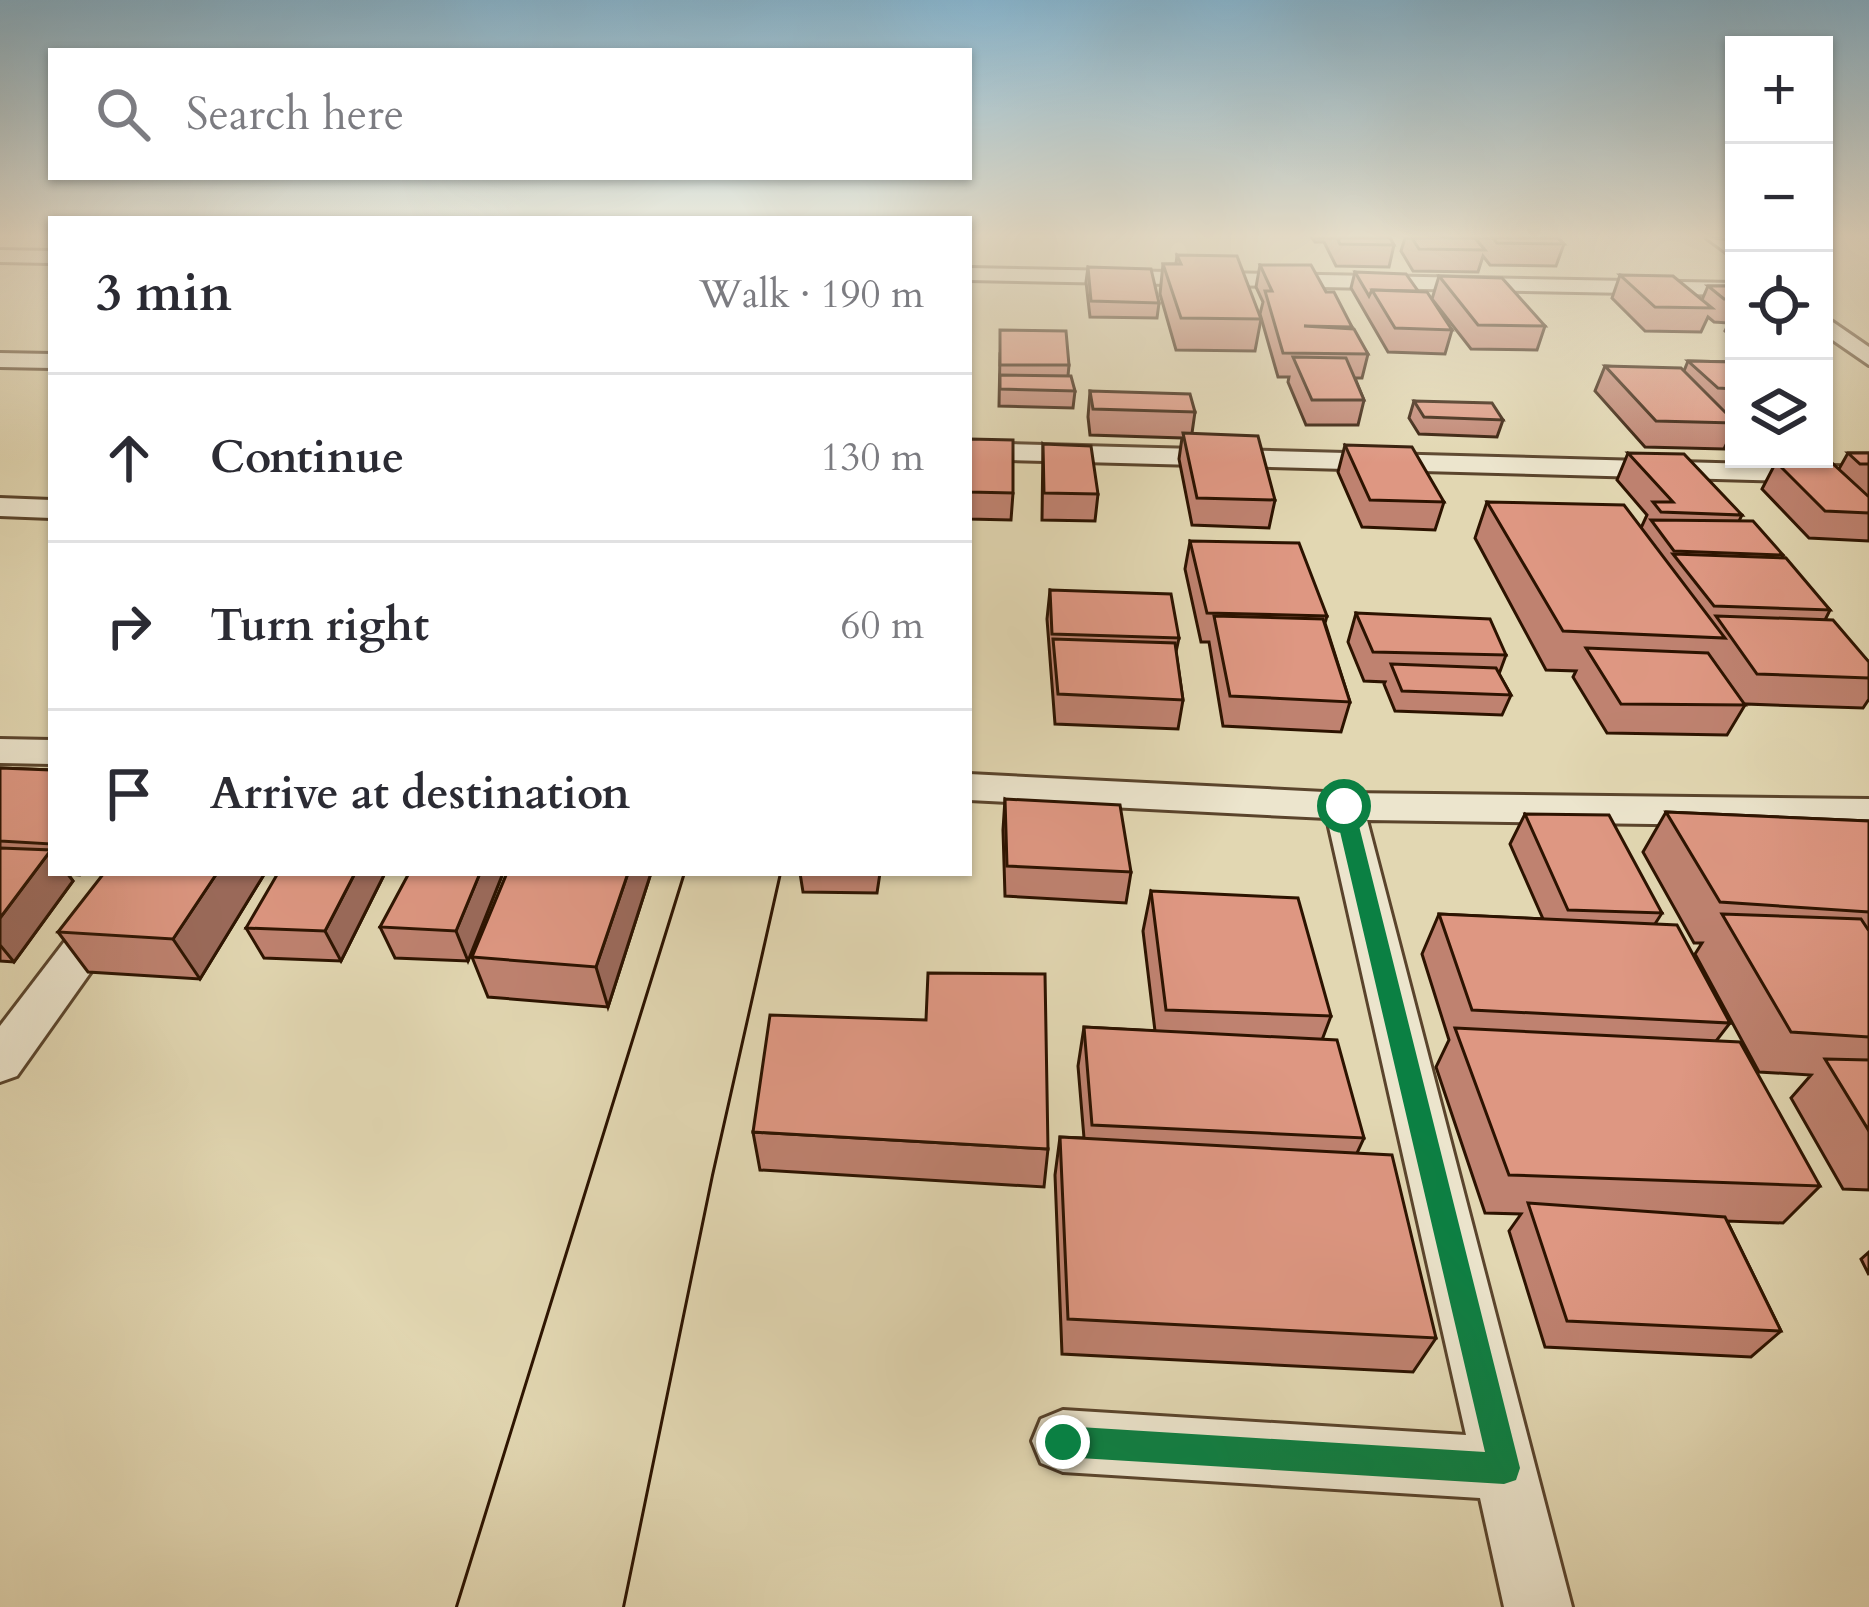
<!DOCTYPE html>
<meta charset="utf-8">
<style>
:root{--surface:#fff;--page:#f2f2f3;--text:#2b2b33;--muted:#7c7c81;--line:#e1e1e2}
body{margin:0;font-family:Cardo,serif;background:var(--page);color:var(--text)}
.controls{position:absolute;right:36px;top:36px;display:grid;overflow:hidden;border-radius:0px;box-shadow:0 3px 9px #0004}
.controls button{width:108px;height:108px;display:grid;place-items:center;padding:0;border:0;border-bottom:3px solid var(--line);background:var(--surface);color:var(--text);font:60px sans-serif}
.stop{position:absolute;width:36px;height:36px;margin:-27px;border:9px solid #0b8043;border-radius:50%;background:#fff}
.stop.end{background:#0b8043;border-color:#fff;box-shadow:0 3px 12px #0008}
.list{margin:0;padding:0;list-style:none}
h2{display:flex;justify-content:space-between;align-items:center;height:156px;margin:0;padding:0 48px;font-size:51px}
h2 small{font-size:39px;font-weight:400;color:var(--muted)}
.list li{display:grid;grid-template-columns:78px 1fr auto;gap:36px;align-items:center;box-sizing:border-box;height:168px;padding:0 48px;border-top:3px solid var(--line)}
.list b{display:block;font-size:45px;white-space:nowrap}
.list em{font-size:39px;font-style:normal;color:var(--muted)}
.icon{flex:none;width:66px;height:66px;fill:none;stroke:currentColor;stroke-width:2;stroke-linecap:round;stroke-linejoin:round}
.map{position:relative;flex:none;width:1869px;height:1607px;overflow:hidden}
.search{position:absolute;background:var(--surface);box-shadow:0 3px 9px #0004;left:48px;top:48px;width:924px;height:132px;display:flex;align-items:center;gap:30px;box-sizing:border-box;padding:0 42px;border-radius:0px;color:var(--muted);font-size:45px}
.panel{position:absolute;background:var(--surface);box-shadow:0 3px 9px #0004;left:48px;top:216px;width:924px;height:660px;border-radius:0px}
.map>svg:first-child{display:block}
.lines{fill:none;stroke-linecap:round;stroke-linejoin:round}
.minor-casing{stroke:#5a442c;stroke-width:6}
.major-casing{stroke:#2c1300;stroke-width:6}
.minor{fill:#ece5cd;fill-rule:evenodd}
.major{fill:#e2d7b2;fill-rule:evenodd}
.wall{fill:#bf8270;stroke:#2c1300;stroke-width:3}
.shaded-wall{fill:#9b6a5b;stroke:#2c1300;stroke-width:3}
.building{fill:#de9782;stroke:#2c1300;stroke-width:3}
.route{fill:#0b8043}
</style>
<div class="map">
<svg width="1869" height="1607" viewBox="0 0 1869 1607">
<rect width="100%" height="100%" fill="#e2d7b2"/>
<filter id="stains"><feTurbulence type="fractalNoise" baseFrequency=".00167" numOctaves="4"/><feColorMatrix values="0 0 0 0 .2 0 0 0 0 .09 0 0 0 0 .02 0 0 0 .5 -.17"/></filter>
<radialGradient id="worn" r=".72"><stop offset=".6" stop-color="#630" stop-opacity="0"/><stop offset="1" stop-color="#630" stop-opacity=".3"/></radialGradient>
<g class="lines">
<!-- minor casing -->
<g class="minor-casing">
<g id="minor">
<polygon points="1707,238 1734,243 1734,258"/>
<polygon points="0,250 51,251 51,263 0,262"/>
<polygon points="969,268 1734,283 1734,295 969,280"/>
<polygon points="1824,316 1869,347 1869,365 1824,334"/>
<polygon points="0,353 51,354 51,368 0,367"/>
<polygon points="969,443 1869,467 1869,483 969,459"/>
<polygon points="0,498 51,500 51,518 0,516"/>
<polygon points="0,739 51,740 51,764 0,763"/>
<polygon points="969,774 1344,793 1869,799 1869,827 1367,820 1572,1607 1504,1607 1480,1498 1063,1472 1041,1463 1032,1441 1041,1419 1063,1410 1466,1435 1327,818 969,800"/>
<polygon points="117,873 161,873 17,1076 0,1082 0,1026"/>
</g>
</g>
<!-- major casing -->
<g class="major-casing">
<polygon id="major" points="686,873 779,873 711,1175 622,1607 458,1607"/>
</g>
<!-- minor -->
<use href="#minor" class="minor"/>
<!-- major -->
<use href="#major" class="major"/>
</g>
<!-- wall -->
<g class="wall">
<polygon points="1312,238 1390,238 1394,245 1389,267 1336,266 1324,242 1315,242"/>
<polygon points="1405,238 1558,238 1564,244 1556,266 1490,265 1483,256 1478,272 1413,271 1401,251"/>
<polygon points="1177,255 1261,319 1255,351 1176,350 1160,294 1163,264 1176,264"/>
<polygon points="1260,265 1326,292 1352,327 1351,329 1368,354 1362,378 1355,378 1364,400 1358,425 1306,425 1288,382 1289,377 1278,377 1260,314 1263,302 1256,287"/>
<polygon points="1088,267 1159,303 1157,318 1090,317 1086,282"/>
<polygon points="1355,272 1418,292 1452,330 1445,354 1388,352 1351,288"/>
<polygon points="1620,275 1702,300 1708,286 1734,286 1734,340 1725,331 1729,323 1714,322 1708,317 1701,332 1645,331 1612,298"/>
<polygon points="1439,276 1545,326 1537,350 1471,349 1432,299"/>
<polygon points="1000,354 1069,365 1068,376 1075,391 1073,408 999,406"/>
<polygon points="1688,361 1734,362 1734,414 1727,414 1734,421 1734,428 1724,449 1645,447 1595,391 1605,366 1684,371"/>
<polygon points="1090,391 1195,412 1192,433 1275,500 1269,528 1192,525 1179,459 1182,438 1090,435 1088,417"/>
<polygon points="1414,401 1503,420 1497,437 1419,434 1409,418"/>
<polygon points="969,439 1013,493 1011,520 969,519"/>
<polygon points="1043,444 1098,494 1095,521 1042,520"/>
<polygon points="1345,445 1444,502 1435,530 1362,527 1338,472"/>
<polygon points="1628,453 1742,515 1739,521 1783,555 1782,558 1830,610 1825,620 1869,662 1869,699 1863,708 1744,704 1745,705 1727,735 1607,733 1573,677 1576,671 1546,670 1475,538 1487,502 1641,528 1647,515 1617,480"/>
<polygon points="1848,453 1869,453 1869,541 1809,538 1762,489 1776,462 1839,469"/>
<polygon points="1190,541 1327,616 1325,623 1350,702 1341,732 1223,726 1209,642 1201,642 1185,569"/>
<polygon points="1050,590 1179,638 1176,652 1183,700 1178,729 1055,724 1047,619"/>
<polygon points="1356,613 1506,655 1499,674 1511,695 1502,715 1395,711 1384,684 1385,682 1364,681 1348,642"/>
<polygon points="0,768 51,770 51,873 82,873 80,875 68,874 73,881 14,962 0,961"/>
<polygon points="1005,799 1131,872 1126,903 1005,896 1003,830"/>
<polygon points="1666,812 1869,821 1869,1190 1843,1189 1791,1098 1811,1075 1759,1072 1695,954 1702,943 1694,943 1643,852"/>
<polygon points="1525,814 1662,913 1655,924 1730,1023 1716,1041 1820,1186 1783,1223 1727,1221 1781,1331 1751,1357 1545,1347 1509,1231 1521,1214 1485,1213 1436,1067 1449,1040 1422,954 1439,914 1543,919 1510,844"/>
<polygon points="265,873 200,979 88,972 58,932"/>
<polygon points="385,873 341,961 264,958 246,928"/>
<polygon points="503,873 468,961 395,958 380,927"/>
<polygon points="507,873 651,873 608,1007 488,997 472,957"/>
<polygon points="800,873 880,873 877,893 803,892"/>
<polygon points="1151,891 1331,1016 1322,1040 1364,1138 1357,1153 1436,1338 1413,1372 1062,1354 1055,1175 1060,1137 1084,1138 1078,1066 1084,1027 1155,1031 1143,931"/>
<polygon points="753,1132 1048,1149 1044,1187 760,1170"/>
<polygon points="1869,1252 1869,1275 1861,1259"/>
</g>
<!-- shaded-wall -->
<g class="shaded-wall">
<polygon points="51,850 51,873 67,873 73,881 14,962 0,945 0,918"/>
<polygon points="217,873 265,873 200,979 173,939"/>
<polygon points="355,873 385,873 341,961 325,931"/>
<polygon points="480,873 503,873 468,961 456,931"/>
<polygon points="628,873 651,873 608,1007 596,967"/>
</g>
<!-- building -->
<g class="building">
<polygon points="1337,238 1390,238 1394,245 1340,244"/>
<polygon points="1412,238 1475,238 1485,250 1419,249"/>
<polygon points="1493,238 1558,238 1564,244 1497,243"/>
<polygon points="1177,255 1237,256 1261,319 1181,318 1163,264 1181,264"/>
<polygon points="1260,265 1311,265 1326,292 1334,292 1352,327 1304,326 1354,329 1368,354 1283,353 1265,291 1272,291"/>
<polygon points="1088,267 1151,269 1159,303 1091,301"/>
<polygon points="1355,272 1406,274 1418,291 1372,290 1369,296"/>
<polygon points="1620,275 1673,276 1712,308 1655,307"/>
<polygon points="1439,276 1502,278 1545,326 1478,325"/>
<polygon points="1708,286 1734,286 1734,299 1724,299"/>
<polygon points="1372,290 1427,292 1452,330 1395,328"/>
<polygon points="1000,330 1066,331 1069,365 1000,365"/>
<polygon points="1293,357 1346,358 1364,400 1312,400"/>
<polygon points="1688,361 1734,362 1734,389 1718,388"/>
<polygon points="1605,366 1681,368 1734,421 1734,423 1656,421"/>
<polygon points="1000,375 1071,376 1075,391 1000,389"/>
<polygon points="1090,391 1190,394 1195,412 1093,409"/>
<polygon points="1414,401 1492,403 1503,420 1424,417"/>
<polygon points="1183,433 1258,436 1275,500 1197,498"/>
<polygon points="969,439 1013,440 1013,493 969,492"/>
<polygon points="1043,444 1091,446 1098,494 1044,493"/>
<polygon points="1345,445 1412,447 1444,502 1370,500"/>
<polygon points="1628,453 1684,454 1742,515 1661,512 1653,502 1673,502"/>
<polygon points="1848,453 1869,453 1869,464 1860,464"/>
<polygon points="1776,462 1832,463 1869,497 1869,513 1825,511"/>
<polygon points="1487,502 1624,505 1725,638 1563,631"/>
<polygon points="1651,520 1753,521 1783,555 1674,551"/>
<polygon points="1190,541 1299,543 1327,616 1207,613"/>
<polygon points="1673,554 1786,558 1830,610 1714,606"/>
<polygon points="1050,590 1171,594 1179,638 1052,634"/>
<polygon points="1356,613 1490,619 1506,655 1373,652"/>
<polygon points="1214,616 1323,619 1350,702 1230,696"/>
<polygon points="1716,616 1833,620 1869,662 1869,678 1757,674"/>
<polygon points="1053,639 1175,643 1183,700 1058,694"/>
<polygon points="1586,648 1708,653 1745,705 1621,704"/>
<polygon points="1391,664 1496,668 1511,695 1402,691"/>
<polygon points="0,768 51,770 51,844 0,841"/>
<polygon points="1005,799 1120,805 1131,872 1007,866"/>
<polygon points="1666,812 1869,821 1869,912 1720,902"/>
<polygon points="1525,814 1609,815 1662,913 1568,910"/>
<polygon points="0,848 51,850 0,918"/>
<polygon points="104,873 217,873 173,939 58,932"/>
<polygon points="278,873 355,873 325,931 246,928"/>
<polygon points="409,873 480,873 456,931 380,927"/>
<polygon points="507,873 628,873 596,967 472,957"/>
<polygon points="1151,891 1298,898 1331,1016 1166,1010"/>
<polygon points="1439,914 1677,925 1730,1023 1472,1010"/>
<polygon points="1722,914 1861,919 1869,931 1869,1037 1791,1032"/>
<polygon points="928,973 1045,974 1048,1149 753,1132 770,1015 926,1020"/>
<polygon points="1084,1027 1337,1040 1364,1138 1092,1125"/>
<polygon points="1455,1028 1740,1042 1820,1186 1509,1175"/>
<polygon points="1825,1059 1869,1060 1869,1131"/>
<polygon points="1060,1137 1392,1155 1436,1338 1068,1319"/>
<polygon points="1528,1203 1725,1217 1781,1331 1567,1321"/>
</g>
<!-- sky -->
<linearGradient id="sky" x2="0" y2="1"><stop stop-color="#87b6d0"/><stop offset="0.51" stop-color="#f2eddc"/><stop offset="1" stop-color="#f2eddc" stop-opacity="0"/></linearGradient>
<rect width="1869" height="463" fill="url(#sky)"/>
<!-- route -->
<polygon class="route" points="1344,800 1354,806 1520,1468 1516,1480 1504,1484 1063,1457 1052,1452 1047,1442 1052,1431 1063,1426 1485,1452 1334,806"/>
<rect width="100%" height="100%" filter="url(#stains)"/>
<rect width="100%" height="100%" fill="url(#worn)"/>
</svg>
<div class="controls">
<button>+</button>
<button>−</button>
<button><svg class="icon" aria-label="locate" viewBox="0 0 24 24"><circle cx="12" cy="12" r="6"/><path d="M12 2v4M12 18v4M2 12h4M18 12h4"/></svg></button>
<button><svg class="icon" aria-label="layers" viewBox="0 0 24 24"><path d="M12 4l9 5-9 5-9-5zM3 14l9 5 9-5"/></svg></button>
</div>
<div class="stop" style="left:1344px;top:806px"></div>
<div class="stop end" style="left:1063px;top:1442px"></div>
<div class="search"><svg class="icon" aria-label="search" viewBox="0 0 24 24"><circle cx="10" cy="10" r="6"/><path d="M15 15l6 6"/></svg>Search here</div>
<section class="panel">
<h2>3 min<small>Walk · 190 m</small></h2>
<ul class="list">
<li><svg class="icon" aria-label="ahead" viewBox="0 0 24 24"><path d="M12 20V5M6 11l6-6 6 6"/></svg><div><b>Continue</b></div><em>130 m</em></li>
<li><svg class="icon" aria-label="right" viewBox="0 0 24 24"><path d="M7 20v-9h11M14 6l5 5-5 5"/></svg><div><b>Turn right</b></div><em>60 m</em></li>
<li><svg class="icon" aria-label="arrive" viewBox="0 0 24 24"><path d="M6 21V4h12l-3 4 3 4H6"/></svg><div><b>Arrive at destination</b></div></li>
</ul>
</section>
</div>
